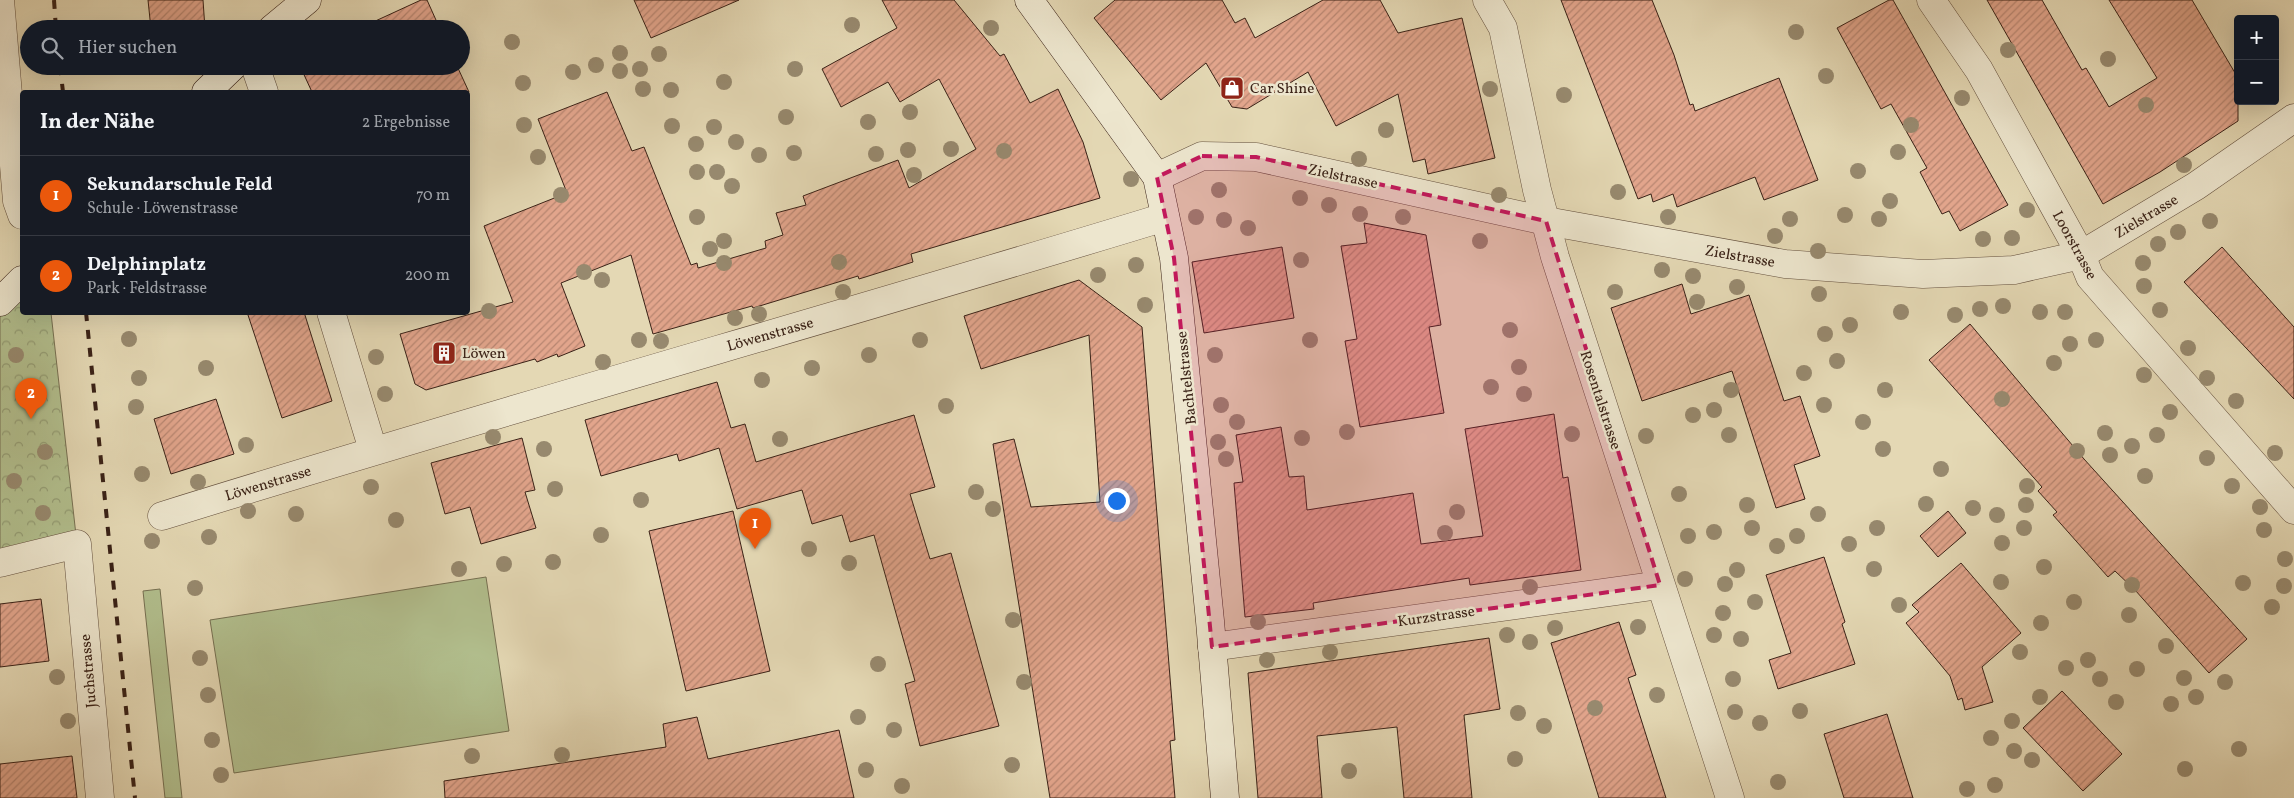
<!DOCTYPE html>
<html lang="de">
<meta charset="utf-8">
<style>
:root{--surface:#171b24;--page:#242831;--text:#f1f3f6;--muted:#9ea1a6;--line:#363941;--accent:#ea580c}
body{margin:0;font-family:Vollkorn,serif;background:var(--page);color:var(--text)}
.controls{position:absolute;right:15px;top:15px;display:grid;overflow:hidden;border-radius:5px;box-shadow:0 5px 20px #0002}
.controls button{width:45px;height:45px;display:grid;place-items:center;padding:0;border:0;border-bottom:1px solid var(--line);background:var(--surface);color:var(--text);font:25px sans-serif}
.you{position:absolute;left:1116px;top:500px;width:18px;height:18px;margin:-12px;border:4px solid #fff;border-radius:50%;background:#1a73e8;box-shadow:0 0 0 8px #1a73e833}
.badge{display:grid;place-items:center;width:32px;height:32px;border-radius:50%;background:var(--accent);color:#fff;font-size:16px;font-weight:700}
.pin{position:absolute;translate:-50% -41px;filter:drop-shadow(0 1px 2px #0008)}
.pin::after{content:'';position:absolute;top:26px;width:18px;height:15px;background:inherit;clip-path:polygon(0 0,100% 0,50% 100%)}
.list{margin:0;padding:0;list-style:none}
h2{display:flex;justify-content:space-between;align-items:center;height:65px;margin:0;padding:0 20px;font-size:21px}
h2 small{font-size:16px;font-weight:400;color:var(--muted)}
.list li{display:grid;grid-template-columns:32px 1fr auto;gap:15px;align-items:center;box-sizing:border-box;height:80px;padding:0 20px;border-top:1px solid var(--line)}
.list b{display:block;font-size:19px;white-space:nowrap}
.list p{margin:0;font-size:16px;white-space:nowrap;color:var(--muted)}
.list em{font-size:16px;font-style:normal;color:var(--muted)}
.icon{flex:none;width:28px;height:28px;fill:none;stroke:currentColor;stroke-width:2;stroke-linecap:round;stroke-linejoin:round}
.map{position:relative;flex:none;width:2294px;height:798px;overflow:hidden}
.search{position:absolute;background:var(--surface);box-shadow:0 5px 20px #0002;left:20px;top:20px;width:450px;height:55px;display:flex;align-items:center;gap:12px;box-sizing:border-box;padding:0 18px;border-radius:28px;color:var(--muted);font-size:19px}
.panel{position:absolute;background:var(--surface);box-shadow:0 5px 20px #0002;left:20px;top:90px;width:450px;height:225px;border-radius:5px}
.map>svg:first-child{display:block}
.park{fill:url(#park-crowns);stroke:#767052}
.pitch{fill:#b2bf8e;stroke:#767052}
.building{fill:url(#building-hatch);stroke:#3a2217}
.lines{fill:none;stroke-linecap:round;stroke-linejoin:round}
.street-casing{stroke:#64503e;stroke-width:29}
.secondary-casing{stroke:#3a2217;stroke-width:29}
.street{stroke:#ede6ce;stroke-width:28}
.secondary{stroke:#ede6ce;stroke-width:28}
.rail{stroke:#3a2217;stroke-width:4;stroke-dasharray:9 9;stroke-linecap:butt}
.tree{fill:#97896e}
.marked{fill:#c2185b;fill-opacity:0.2;stroke:#c2185b;stroke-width:4;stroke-dasharray:10 6;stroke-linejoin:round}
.labels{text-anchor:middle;stroke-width:5;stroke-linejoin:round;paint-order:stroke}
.poi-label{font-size:15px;fill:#3a2217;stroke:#ede6ce;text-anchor:start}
.street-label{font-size:15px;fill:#3a2217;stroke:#ede6ce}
</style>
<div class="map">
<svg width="2294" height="798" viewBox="0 0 2294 798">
<defs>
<pattern id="park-crowns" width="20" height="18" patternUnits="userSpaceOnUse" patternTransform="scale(1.25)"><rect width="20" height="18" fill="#b2bf8e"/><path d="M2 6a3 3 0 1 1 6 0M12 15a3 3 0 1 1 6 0" fill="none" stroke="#929b73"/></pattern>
<pattern id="building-hatch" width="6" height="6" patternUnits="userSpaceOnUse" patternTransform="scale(1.25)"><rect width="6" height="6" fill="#e2a58c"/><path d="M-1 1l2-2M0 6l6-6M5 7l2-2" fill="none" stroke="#b88671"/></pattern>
</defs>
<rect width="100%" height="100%" fill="#e4d8b4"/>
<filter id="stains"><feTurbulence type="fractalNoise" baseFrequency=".004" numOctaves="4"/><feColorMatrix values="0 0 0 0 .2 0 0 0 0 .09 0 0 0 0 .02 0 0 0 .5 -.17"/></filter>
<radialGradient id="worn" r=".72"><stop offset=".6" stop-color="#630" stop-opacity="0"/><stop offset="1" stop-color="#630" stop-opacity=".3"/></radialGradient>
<!-- park -->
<polygon class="park" points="22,280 22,312 51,313 77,544 0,563 0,302"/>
<!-- pitch -->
<g class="pitch">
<polygon points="486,577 509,731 234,773 210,620"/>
<polygon points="160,589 182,798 165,798 143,591"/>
</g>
<!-- building -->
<g class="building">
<polygon points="148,0 203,0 205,29 151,29"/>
<polygon points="421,0 427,0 440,29 358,29"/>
<polygon points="634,0 739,0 651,38"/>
<polygon points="882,0 954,0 1000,56 1004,54 1030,103 1058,89 1083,142 1100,198 911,254 913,262 859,279 858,276 753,308 752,306 653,334 631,255 561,283 585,346 558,357 557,354 537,362 535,359 426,390 415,384 400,334 513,302 484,226 567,193 538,119 607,92 632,151 644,147 691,265 697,263 698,268 766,248 765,241 783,235 776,213 806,205 803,196 898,160 909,188 976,149 939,79 900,102 888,82 841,107 822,69 897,28"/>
<polygon points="1115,0 1222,0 1235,23 1245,18 1255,38 1323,0 1380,0 1398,33 1462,18 1495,158 1428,174 1425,159 1413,162 1398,94 1336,126 1308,72 1247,109 1232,107 1206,63 1161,100 1094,18"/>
<polygon points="1561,0 1652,0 1674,55 1690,105 1693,104 1695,111 1779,78 1818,180 1764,200 1755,177 1677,207 1673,194 1653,202 1651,194 1638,199"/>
<polygon points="1889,0 1893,0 2008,205 1960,231 1949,211 1942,214 1920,172 1927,168 1891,104 1881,109 1837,28"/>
<polygon points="1987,0 2042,0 2082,70 2086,68 2109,107 2157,78 2109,0 2192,0 2238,78 2238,121 2160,172 2103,204"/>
<polygon points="300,66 457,66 469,92 312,92"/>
<polygon points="1364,223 1426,235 1441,325 1429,327 1444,413 1360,427 1345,341 1357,339 1341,246 1367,243"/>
<polygon points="1282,247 1294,318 1204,333 1192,262"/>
<polygon points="2222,247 2294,327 2294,399 2184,282"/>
<polygon points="1079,280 1142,327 1175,740 1170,741 1175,798 1050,798 993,444 1014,439 1031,507 1100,502 1089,335 981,369 964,316"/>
<polygon points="1682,284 1691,314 1749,295 1784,401 1800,396 1820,456 1794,465 1805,499 1776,508 1732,371 1642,401 1611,308"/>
<polygon points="247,312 304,312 332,401 282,418"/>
<polygon points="1970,324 2084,459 2247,639 2209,673 2135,590 2115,571 2108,577 2053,515 2057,512 2038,491 2042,487 1929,360"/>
<polygon points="717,382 731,428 745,424 756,462 914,415 935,487 910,494 930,559 951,553 999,726 920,746 905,684 915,681 874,535 850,542 842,515 812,524 802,490 737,509 719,448 679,461 677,454 601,476 585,420"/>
<polygon points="216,399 234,454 171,474 154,419"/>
<polygon points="1554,414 1563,478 1568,477 1581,570 1470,585 1469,578 1313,603 1314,609 1245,617 1234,483 1243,482 1236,435 1281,427 1289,477 1304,476 1307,510 1413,493 1421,544 1483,536 1465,429"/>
<polygon points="522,438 535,490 525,492 536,528 481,544 470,507 445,514 431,463"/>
<polygon points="733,511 770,671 686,691 649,531"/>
<polygon points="1948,511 1966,533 1938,557 1920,536"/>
<polygon points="1824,557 1845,622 1842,624 1855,664 1778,689 1769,660 1791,653 1766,575"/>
<polygon points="1961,563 2021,633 1982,667 1993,702 1965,710 1962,698 1958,700 1950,676 1906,623 1919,612 1912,605"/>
<polygon points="41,599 49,661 0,667 0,604"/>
<polygon points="1619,622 1636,675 1628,678 1666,798 1599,798 1551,643"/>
<polygon points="1489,638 1500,709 1464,715 1472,798 1404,798 1397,727 1317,736 1322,798 1258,798 1248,673"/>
<polygon points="2062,691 2122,754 2083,791 2023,728"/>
<polygon points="1887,714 1913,798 1844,798 1824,734"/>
<polygon points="697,717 708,759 839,730 854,798 445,798 444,781 666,747 663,724"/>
<polygon points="72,756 77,798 0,798 0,764"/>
</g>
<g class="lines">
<!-- street casing -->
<g class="street-casing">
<g id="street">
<polyline points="0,0 17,201 22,215"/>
<polyline points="1487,0 1503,28 1537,190 1555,257 1730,798"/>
<polyline points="1931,0 1979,70 2081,255 2090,277 2294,510"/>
<polyline points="255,66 264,92"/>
<polyline points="1157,177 1202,156 1256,157 1546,221 1785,264 1923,274 2014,270 2081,255 2196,186 2294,118"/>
<polyline points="331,312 373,450"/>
<path d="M162,516C495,412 831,319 1165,217"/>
<polyline points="0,563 77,544 100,798"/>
<polyline points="1212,647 1660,585"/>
</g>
</g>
<!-- secondary casing -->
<g class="secondary-casing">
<g id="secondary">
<polyline points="1029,0 1157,177 1174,258 1210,621 1225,798"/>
<polyline points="272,29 307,0"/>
<polyline points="206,92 233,66"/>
<polyline points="0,302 22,280"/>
</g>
</g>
<!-- street -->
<use href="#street" class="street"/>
<!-- secondary -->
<use href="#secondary" class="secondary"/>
<!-- rail -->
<g class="rail">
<polyline points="54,0 56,29"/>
<polyline points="60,66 63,92"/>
<polyline points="86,312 135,798"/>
</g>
</g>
<!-- trees -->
<g class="tree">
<circle cx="852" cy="25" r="8"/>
<circle cx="991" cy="28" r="8"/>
<circle cx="1796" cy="32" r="8"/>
<circle cx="512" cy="42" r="8"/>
<circle cx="2008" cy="50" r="8"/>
<circle cx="620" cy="53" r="8"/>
<circle cx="659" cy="54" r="8"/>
<circle cx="2108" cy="59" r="8"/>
<circle cx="596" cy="65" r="8"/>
<circle cx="640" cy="69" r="8"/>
<circle cx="795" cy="69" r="8"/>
<circle cx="620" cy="71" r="8"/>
<circle cx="573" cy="72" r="8"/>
<circle cx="1826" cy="76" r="8"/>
<circle cx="724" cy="82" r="8"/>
<circle cx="523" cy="83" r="8"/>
<circle cx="643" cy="89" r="8"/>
<circle cx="1490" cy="89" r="8"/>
<circle cx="671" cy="90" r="8"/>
<circle cx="1564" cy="95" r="8"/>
<circle cx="1962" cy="98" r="8"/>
<circle cx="2146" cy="105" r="8"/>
<circle cx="910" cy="112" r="8"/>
<circle cx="786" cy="117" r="8"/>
<circle cx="868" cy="122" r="8"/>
<circle cx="524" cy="125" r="8"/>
<circle cx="1911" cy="125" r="8"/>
<circle cx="672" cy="126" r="8"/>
<circle cx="714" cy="127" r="8"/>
<circle cx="1386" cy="130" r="8"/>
<circle cx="736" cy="142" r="8"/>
<circle cx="696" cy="144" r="8"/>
<circle cx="951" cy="149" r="8"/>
<circle cx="908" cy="150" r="8"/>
<circle cx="1004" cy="151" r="8"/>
<circle cx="1898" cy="152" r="8"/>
<circle cx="794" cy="153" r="8"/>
<circle cx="876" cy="154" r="8"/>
<circle cx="759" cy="155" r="8"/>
<circle cx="538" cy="157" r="8"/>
<circle cx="1359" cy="159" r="8"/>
<circle cx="2184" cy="165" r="8"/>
<circle cx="1858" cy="171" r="8"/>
<circle cx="697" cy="172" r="8"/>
<circle cx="717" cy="172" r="8"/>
<circle cx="914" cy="175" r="8"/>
<circle cx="1131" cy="179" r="8"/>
<circle cx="732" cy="186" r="8"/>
<circle cx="1219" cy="190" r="8"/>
<circle cx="1618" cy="192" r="8"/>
<circle cx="561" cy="195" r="8"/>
<circle cx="1499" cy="195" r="8"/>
<circle cx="1300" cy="198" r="8"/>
<circle cx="1890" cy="201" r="8"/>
<circle cx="1329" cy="205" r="8"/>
<circle cx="2027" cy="210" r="8"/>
<circle cx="1360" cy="214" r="8"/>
<circle cx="1845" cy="215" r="8"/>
<circle cx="697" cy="217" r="8"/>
<circle cx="1196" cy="217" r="8"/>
<circle cx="1403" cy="217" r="8"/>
<circle cx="1668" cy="217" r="8"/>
<circle cx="1790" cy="219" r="8"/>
<circle cx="1879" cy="219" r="8"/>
<circle cx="1224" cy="220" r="8"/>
<circle cx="2210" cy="221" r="8"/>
<circle cx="1248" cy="228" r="8"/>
<circle cx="2178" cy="232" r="8"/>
<circle cx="1775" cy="236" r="8"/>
<circle cx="2012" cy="238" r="8"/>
<circle cx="1983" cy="239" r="8"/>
<circle cx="724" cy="241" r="8"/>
<circle cx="1480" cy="241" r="8"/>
<circle cx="2158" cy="244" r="8"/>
<circle cx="710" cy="249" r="8"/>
<circle cx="1818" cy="251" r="8"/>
<circle cx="1301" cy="260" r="8"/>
<circle cx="839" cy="262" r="8"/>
<circle cx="724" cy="263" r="8"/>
<circle cx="2143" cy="263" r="8"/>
<circle cx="1136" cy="265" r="8"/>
<circle cx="1662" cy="270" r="8"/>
<circle cx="584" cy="272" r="8"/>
<circle cx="1098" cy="275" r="8"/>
<circle cx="1693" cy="276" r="8"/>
<circle cx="602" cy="280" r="8"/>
<circle cx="2144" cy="286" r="8"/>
<circle cx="1737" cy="287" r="8"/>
<circle cx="843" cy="292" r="8"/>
<circle cx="1615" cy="292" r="8"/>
<circle cx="1819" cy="294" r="8"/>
<circle cx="1697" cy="302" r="8"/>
<circle cx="1145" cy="305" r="8"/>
<circle cx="2003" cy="306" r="8"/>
<circle cx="1980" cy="309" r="8"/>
<circle cx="2160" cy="310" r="8"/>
<circle cx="489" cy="311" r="8"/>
<circle cx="1901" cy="312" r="8"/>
<circle cx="2040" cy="312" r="8"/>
<circle cx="2065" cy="312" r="8"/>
<circle cx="759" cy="314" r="8"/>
<circle cx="1955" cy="315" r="8"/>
<circle cx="735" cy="318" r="8"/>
<circle cx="1850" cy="325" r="8"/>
<circle cx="1510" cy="330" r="8"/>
<circle cx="1825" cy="334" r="8"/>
<circle cx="129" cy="339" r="8"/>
<circle cx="639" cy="340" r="8"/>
<circle cx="920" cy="340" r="8"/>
<circle cx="1310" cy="340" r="8"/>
<circle cx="2096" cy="340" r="8"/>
<circle cx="661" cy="341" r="8"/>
<circle cx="2070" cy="344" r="8"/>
<circle cx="2188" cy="348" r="8"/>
<circle cx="16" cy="355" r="8"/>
<circle cx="869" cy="355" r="8"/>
<circle cx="1215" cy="355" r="8"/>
<circle cx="376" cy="357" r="8"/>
<circle cx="1837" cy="361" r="8"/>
<circle cx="603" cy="362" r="8"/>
<circle cx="2054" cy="363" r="8"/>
<circle cx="1519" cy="367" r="8"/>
<circle cx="206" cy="368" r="8"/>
<circle cx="812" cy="368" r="8"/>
<circle cx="1804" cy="373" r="8"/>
<circle cx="2144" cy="375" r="8"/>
<circle cx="139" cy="378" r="8"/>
<circle cx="2207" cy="378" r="8"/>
<circle cx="762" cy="380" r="8"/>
<circle cx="1491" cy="387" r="8"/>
<circle cx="1731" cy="390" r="8"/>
<circle cx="1885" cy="390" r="8"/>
<circle cx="385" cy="394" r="8"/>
<circle cx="1524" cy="394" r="8"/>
<circle cx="39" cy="395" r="8"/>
<circle cx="2002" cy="399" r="8"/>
<circle cx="2236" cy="401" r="8"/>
<circle cx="1221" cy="405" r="8"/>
<circle cx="1824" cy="405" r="8"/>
<circle cx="946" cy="406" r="8"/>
<circle cx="136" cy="407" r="8"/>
<circle cx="1714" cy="410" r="8"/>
<circle cx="2170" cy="412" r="8"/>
<circle cx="1693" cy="415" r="8"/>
<circle cx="1237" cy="422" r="8"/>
<circle cx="1863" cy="422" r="8"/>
<circle cx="1347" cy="432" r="8"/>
<circle cx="2105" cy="433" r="8"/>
<circle cx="1572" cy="434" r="8"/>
<circle cx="1729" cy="435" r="8"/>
<circle cx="2157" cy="435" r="8"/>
<circle cx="1646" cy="436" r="8"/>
<circle cx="493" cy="437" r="8"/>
<circle cx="1302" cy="438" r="8"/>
<circle cx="780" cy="439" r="8"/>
<circle cx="1218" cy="442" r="8"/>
<circle cx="246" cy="445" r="8"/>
<circle cx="2132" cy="446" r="8"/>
<circle cx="544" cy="449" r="8"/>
<circle cx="1883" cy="449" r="8"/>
<circle cx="2077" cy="451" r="8"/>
<circle cx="45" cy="452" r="8"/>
<circle cx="2275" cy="453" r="8"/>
<circle cx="2110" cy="455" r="8"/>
<circle cx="2207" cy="458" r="8"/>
<circle cx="1226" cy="459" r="8"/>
<circle cx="1941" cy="469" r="8"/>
<circle cx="142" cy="474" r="8"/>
<circle cx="2145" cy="476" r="8"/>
<circle cx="14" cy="481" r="8"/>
<circle cx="198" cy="482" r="8"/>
<circle cx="2027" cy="486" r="8"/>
<circle cx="2232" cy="486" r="8"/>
<circle cx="371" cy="487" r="8"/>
<circle cx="555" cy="489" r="8"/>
<circle cx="976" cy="492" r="8"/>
<circle cx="1679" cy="494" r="8"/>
<circle cx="641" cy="500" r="8"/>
<circle cx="1926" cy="504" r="8"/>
<circle cx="1747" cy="505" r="8"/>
<circle cx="2026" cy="505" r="8"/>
<circle cx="2260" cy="507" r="8"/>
<circle cx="1973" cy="508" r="8"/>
<circle cx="993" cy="509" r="8"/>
<circle cx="248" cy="511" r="8"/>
<circle cx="1457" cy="512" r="8"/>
<circle cx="43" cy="513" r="8"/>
<circle cx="296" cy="514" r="8"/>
<circle cx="1818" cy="514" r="8"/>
<circle cx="1997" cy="515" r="8"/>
<circle cx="396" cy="520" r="8"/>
<circle cx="1752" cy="528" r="8"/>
<circle cx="1877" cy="528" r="8"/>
<circle cx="2024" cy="528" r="8"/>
<circle cx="2264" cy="530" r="8"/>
<circle cx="1714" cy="532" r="8"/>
<circle cx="1445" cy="533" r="8"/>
<circle cx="601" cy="535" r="8"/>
<circle cx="1688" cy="536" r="8"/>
<circle cx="1797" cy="536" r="8"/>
<circle cx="209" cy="537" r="8"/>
<circle cx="152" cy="541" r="8"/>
<circle cx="2002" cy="543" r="8"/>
<circle cx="1849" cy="544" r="8"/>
<circle cx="1777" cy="546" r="8"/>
<circle cx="809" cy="549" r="8"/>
<circle cx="2285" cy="559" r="8"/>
<circle cx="553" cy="562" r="8"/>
<circle cx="849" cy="563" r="8"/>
<circle cx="504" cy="564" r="8"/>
<circle cx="2044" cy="567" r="8"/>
<circle cx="459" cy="569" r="8"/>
<circle cx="1874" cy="569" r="8"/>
<circle cx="1737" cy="570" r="8"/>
<circle cx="1685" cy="579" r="8"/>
<circle cx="2001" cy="582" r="8"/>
<circle cx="2243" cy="583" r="8"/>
<circle cx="1725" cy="584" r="8"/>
<circle cx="2132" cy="585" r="8"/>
<circle cx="2284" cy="586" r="8"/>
<circle cx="1530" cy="587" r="8"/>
<circle cx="195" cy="588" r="8"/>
<circle cx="1755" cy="602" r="8"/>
<circle cx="2074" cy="602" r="8"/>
<circle cx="1899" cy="605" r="8"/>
<circle cx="2272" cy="607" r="8"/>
<circle cx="1723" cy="613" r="8"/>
<circle cx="2129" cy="615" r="8"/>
<circle cx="1013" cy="620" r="8"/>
<circle cx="1258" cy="622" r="8"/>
<circle cx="2041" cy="623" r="8"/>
<circle cx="1638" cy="627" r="8"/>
<circle cx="1555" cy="628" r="8"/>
<circle cx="1507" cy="635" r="8"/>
<circle cx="1714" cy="635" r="8"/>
<circle cx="1741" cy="639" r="8"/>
<circle cx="1530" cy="642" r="8"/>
<circle cx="2166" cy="646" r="8"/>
<circle cx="1330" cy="652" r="8"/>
<circle cx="2020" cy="652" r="8"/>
<circle cx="200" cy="658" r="8"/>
<circle cx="1267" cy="660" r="8"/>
<circle cx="2088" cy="660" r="8"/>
<circle cx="878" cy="664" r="8"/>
<circle cx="2066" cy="668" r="8"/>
<circle cx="2137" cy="669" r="8"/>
<circle cx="57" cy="677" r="8"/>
<circle cx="2184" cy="678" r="8"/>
<circle cx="1733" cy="679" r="8"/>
<circle cx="2100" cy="679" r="8"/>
<circle cx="1024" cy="682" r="8"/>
<circle cx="2225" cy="682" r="8"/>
<circle cx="208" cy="695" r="8"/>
<circle cx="1657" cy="695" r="8"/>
<circle cx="2040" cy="697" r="8"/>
<circle cx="2196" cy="697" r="8"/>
<circle cx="2116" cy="702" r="8"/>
<circle cx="2171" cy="704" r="8"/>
<circle cx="1595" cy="708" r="8"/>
<circle cx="1800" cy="711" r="8"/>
<circle cx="1735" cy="712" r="8"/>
<circle cx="1518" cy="713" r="8"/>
<circle cx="858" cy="717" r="8"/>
<circle cx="68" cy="721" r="8"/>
<circle cx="2012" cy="721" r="8"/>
<circle cx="1760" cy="723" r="8"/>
<circle cx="1544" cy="726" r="8"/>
<circle cx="894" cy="730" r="8"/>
<circle cx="1991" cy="738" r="8"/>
<circle cx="212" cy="740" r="8"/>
<circle cx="2239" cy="749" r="8"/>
<circle cx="2014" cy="751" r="8"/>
<circle cx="562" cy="755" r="8"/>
<circle cx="472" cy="756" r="8"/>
<circle cx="1515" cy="759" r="8"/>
<circle cx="2032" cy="760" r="8"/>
<circle cx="1012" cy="765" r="8"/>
<circle cx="2185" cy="769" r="8"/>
<circle cx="866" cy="770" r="8"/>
<circle cx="1349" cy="771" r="8"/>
<circle cx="221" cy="775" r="8"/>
<circle cx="1778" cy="782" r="8"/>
<circle cx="1995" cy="785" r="8"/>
<circle cx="902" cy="786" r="8"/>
<circle cx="1967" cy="789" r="8"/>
</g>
<!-- marked area -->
<path class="marked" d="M1202,156L1256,157L1546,221L1660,585L1212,647L1174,258L1157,177Z"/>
<!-- icons -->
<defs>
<g id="shop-square" transform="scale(1.25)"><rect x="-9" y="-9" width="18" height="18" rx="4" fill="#8f2418" stroke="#ede6ce"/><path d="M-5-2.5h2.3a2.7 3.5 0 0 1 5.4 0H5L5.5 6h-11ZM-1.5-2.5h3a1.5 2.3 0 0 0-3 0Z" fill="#fff"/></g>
<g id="building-square" transform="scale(1.25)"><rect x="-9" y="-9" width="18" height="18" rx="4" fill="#8f2418" stroke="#ede6ce"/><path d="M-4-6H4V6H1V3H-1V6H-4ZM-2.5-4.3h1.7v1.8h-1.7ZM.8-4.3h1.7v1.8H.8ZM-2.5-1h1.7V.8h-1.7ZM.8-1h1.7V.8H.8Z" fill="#fff"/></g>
</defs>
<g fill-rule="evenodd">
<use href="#shop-square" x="1232" y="88"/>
<use href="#building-square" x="444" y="353"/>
</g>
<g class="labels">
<!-- poi labels -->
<g class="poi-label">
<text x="1250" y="93">Car Shine</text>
<text x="462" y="358">Löwen</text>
</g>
<!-- street labels -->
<g class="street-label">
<text transform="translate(1343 176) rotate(12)" y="5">Zielstrasse</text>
<text transform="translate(2146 216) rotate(-31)" y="5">Zielstrasse</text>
<text transform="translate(2075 245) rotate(61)" y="5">Loorstrasse</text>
<text transform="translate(1740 256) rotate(10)" y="5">Zielstrasse</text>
<text transform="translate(770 334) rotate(-16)" y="5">Löwenstrasse</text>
<text transform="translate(1186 378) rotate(-96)" y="5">Bachtelstrasse</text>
<text transform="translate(1601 400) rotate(72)" y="5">Rosentalstrasse</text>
<text transform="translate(268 483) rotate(-17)" y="5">Löwenstrasse</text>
<text transform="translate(1436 616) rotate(-8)" y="5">Kurzstrasse</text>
<text transform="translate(88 671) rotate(-95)" y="5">Juchstrasse</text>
</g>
</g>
<rect width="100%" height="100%" filter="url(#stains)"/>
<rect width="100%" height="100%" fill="url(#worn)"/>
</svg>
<div class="controls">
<button>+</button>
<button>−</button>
</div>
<div class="you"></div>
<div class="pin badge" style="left:755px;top:549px">1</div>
<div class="pin badge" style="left:31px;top:419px">2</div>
<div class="search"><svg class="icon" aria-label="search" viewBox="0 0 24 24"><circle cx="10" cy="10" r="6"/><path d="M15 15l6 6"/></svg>Hier suchen</div>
<section class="panel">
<h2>In der Nähe<small>2 Ergebnisse</small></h2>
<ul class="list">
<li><span class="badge">1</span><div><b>Sekundarschule Feld</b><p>Schule · Löwenstrasse</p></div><em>70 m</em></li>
<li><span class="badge">2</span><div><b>Delphinplatz</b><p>Park · Feldstrasse</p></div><em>200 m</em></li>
</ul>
</section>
</div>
